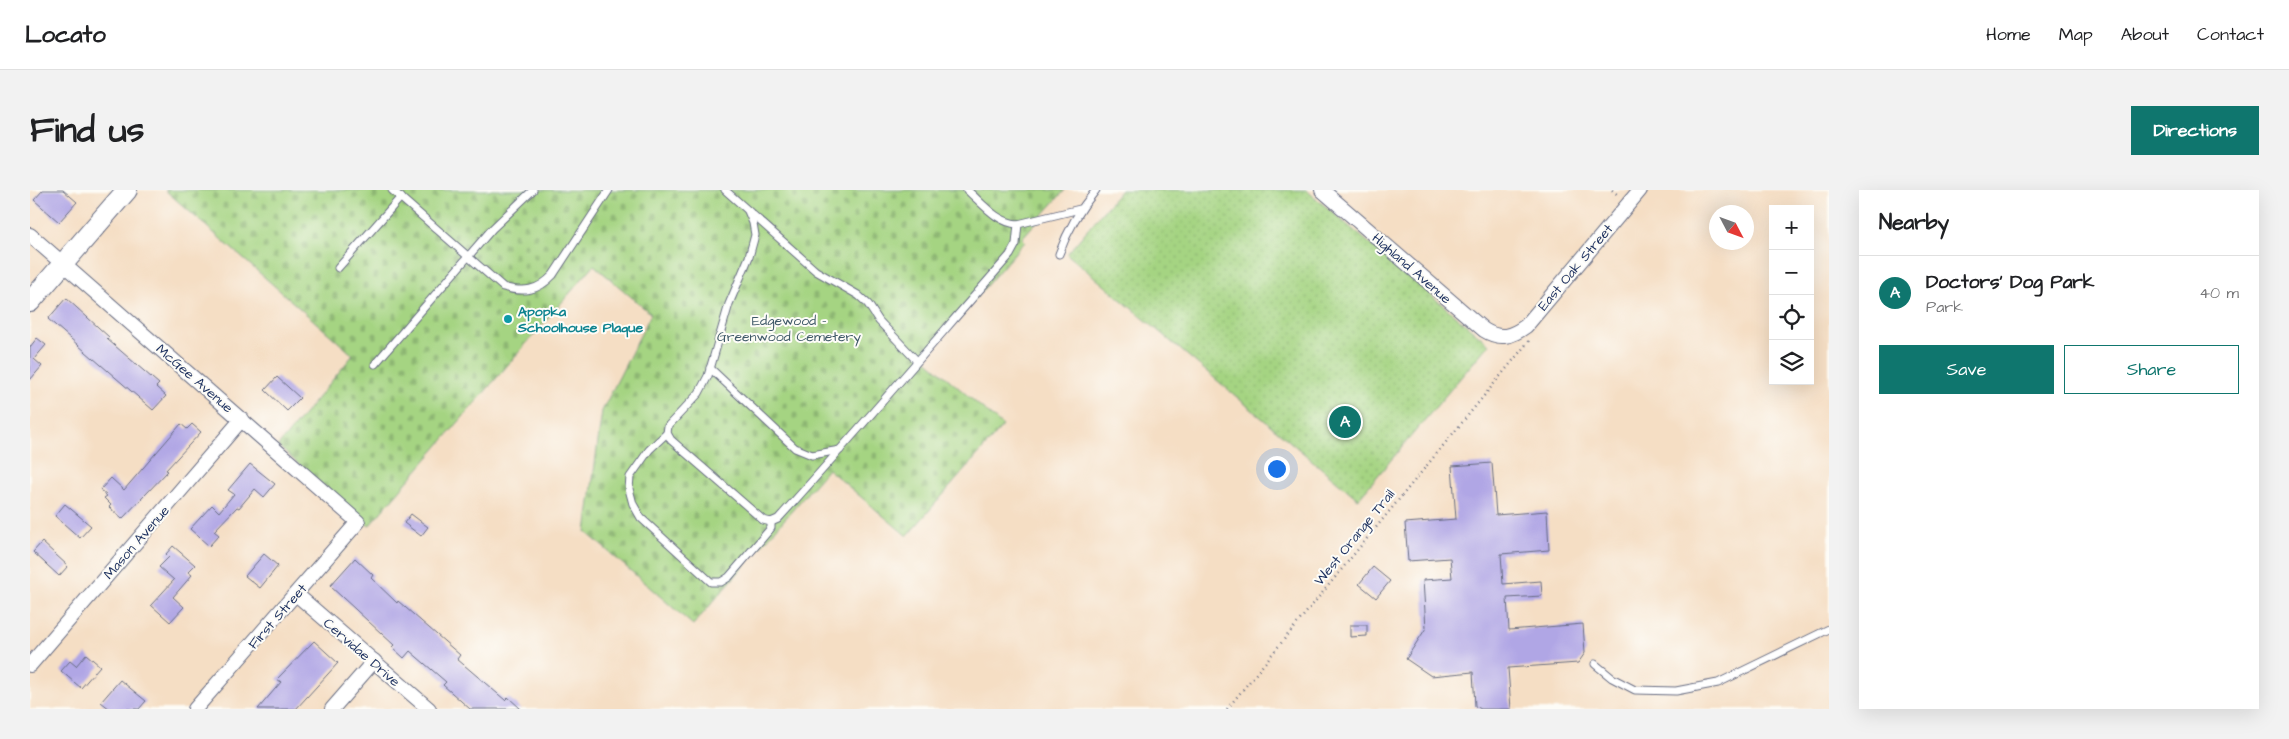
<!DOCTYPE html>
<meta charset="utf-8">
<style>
:root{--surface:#fff;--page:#f2f2f2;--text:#202124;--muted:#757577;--line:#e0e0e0;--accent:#0f766e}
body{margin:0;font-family:"Architects Daughter",sans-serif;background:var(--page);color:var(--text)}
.controls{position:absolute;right:15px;top:15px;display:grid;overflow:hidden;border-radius:0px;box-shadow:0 5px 20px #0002}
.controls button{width:45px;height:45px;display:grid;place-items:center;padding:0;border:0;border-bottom:1px solid var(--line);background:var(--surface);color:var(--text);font:25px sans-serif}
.compass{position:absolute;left:1679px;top:15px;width:45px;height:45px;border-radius:50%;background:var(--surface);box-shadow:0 5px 20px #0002;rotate:131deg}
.you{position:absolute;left:1246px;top:278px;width:18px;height:18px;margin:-12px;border:4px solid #fff;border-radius:50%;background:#1a73e8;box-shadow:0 0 0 8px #1a73e833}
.badge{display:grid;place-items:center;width:32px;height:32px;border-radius:50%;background:var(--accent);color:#fff;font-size:16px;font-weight:700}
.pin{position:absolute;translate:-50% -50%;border:2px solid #fff;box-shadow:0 1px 5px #0006}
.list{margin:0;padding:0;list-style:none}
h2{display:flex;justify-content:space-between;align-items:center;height:65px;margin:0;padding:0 20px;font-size:21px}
h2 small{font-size:16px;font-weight:400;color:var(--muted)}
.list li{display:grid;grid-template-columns:32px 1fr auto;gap:15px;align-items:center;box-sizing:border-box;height:75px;padding:0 20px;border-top:1px solid var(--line)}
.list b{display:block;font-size:19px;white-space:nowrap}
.list p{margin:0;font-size:16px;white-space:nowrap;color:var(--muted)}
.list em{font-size:16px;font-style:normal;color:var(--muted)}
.actions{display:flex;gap:10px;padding:15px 20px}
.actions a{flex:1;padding:11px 0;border:1px solid var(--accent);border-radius:0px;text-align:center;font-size:18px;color:var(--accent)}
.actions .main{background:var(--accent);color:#fff}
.icon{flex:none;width:28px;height:28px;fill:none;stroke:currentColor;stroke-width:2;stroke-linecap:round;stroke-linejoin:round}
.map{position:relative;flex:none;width:1799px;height:519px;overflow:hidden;border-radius:0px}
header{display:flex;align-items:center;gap:30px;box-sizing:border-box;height:70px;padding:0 25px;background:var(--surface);border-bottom:1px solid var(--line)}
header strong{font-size:24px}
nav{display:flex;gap:28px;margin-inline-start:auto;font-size:18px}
.intro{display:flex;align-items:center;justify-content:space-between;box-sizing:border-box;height:120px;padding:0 30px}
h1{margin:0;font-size:35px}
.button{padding:12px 22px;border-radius:0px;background:var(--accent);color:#fff;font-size:18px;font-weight:700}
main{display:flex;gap:30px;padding:0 30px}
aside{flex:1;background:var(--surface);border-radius:0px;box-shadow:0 5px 20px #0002}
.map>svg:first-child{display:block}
.cemetery{fill:url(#cemetery-stones);stroke:#608270}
.park{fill:url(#park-dots);stroke:#608270}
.building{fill:#b0a6e5}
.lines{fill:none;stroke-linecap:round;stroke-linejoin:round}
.lane-casing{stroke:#676c82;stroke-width:9}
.street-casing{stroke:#676c82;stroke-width:16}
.secondary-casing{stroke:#676c82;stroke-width:22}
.path{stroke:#676c82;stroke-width:2.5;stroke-dasharray:1 4;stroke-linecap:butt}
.lane{stroke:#fff;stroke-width:7}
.street{stroke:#fff;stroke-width:14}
.secondary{stroke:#fff;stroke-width:20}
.culture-dot{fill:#0f9aa8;stroke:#fdfcf7;stroke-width:2}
.labels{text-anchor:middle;stroke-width:4;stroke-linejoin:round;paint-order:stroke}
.street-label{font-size:14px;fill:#1b2f5e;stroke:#fdfcf7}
.culture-label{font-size:14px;font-weight:bold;fill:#0d838f;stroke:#fdfcf7;text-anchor:start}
.park-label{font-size:14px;fill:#3e5867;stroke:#fdfcf7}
</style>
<header>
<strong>Locato</strong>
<nav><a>Home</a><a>Map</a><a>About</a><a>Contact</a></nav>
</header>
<div class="intro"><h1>Find us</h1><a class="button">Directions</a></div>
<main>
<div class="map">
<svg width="1799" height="519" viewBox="0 0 1799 519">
<defs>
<pattern id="cemetery-stones" width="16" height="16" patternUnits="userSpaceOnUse" patternTransform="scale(1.25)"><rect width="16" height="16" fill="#a5d482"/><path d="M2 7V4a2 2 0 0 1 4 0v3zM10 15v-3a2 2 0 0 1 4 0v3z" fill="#8db673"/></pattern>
<pattern id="park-dots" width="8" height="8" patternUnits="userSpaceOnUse" patternTransform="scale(1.25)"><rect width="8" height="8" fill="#a5d482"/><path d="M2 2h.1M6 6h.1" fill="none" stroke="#8db673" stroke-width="1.8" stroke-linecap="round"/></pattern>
</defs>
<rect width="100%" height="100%" fill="#fdfcf7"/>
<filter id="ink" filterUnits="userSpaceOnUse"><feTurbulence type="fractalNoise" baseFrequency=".02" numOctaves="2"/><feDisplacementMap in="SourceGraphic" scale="10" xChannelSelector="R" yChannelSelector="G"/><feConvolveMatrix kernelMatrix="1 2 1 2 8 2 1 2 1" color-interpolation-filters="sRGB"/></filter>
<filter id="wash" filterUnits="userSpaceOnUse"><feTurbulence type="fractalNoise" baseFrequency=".0096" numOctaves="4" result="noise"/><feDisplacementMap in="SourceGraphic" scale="20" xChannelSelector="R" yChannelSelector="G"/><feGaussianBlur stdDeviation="1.12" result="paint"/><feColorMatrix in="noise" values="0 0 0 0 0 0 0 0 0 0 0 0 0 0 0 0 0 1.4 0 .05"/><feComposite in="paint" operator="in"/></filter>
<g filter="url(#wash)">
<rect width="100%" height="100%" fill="#f5dec4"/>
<!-- cemetery -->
<polygon class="cemetery" points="135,0 1035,0 992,48 995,51 894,168 973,236 877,346 798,279 663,435 556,342 572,221 621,124 564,75 339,336 248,256 323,165"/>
<!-- park -->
<polygon class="park" points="1091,0 1276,0 1459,154 1328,309 1037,64"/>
<g id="blocks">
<!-- building -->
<g class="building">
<polygon points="13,0 33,0 47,12 29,32 4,10"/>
<polygon points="36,108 79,147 77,149 129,194 126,197 136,206 123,220 18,129"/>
<polygon points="7,148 16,155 4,169 12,176 0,190 0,157"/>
<polygon points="247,187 270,208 257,221 235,200"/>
<polygon points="151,234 157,239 162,234 171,242 136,280 138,281 92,329 79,317 81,315 74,308 77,306 70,300 81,288 94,300"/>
<polygon points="1462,273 1466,325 1517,321 1519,360 1471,364 1473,394 1511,391 1512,406 1477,408 1479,440 1553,434 1555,463 1548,473 1478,478 1481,519 1451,519 1445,516 1443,482 1401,486 1376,469 1396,438 1393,390 1422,388 1420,368 1378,371 1375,333 1426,329 1422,276"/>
<polygon points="220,274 245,294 234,307 225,299 209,318 207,317 184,341 189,345 179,356 160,339 182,315 189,322 204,304 198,300"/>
<polygon points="35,314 61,336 50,348 25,326"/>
<polygon points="381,324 398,337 391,346 374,333"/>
<polygon points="12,352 38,376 29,386 3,362"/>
<polygon points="143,356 165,375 158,382 162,385 143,407 154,417 140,432 121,415 144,390 129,377 139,367 136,364"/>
<polygon points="234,364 248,376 230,398 215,386"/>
<polygon points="325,368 343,385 341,388 367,413 368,411 430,465 427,469 475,510 478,507 491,519 440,519 413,495 416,492 380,461 374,468 362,457 364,455 300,396"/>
<polygon points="1343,377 1360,391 1346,408 1329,394"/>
<polygon points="1320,435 1337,435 1337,446 1320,447"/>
<polygon points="284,451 308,473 266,519 228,519 251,492 247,489"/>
<polygon points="56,464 70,476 51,498 31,481 40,471 46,476"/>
<polygon points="90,490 116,511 109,519 80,519 71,512"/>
</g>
</g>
</g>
<g filter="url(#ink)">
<use href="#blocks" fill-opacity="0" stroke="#676c82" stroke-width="1"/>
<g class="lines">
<!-- lane casing -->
<g class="lane-casing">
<g id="lane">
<path d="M362,0L473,97C494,103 508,101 523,85L579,0"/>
<polyline points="695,0 786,81 828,105 838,114 849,131 887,171"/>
<path d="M937,0C952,13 967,33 988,34L1050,19"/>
<path d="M718,21L723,33L725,45L719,67L699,114L678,186L669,203L638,236L637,243L641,250L733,330L741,332L748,329C827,242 903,153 980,65L986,54L988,34"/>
<path d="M1029,64C1038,39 1049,20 1066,0"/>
<polyline points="308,78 371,7"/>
<polyline points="345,174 462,39 503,0"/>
<polyline points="680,178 765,258 782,265 810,260"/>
<polyline points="637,243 619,260 600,287 599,299 603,314 611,328 681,392 691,392 699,387 741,338 741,332"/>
<polyline points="1565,474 1582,488 1605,500 1646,501 1688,493 1799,439"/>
</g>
</g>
<!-- street casing -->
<g class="street-casing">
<g id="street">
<path d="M1292,0L1454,140C1470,150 1481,147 1496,136L1610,0"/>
<polyline points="0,45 328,332 165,519"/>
<polyline points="266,404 399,519"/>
<polyline points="0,475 212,229"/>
<polyline points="302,519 344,471"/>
</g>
</g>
<!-- secondary casing -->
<g class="secondary-casing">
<polyline id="secondary" points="0,112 97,0"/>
</g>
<!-- path -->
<g class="path">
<polyline points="1582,0 1589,6"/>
<polyline points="1197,519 1499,151"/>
</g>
<!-- lane -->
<use href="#lane" class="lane"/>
<!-- street -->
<use href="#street" class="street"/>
<!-- secondary -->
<use href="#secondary" class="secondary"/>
</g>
</g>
<!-- markers -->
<circle class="culture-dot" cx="478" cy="129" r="5"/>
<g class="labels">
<!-- street labels -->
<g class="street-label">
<text transform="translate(1545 77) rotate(-50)" y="5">East Oak Street</text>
<text transform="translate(1382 78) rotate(41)" y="5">Highland Avenue</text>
<text transform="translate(165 188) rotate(41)" y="5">McGee Avenue</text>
<text transform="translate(1324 347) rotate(-51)" y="5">West Orange Trail</text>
<text transform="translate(106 352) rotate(-49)" y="5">Mason Avenue</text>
<text transform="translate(247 426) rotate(-49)" y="5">First Street</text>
<text transform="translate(332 462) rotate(41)" y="5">Cervidae Drive</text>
</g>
<!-- culture labels -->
<g class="culture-label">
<text x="488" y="126">Apopka<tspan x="488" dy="16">Schoolhouse Plaque</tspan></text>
</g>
<!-- park labels -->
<g class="park-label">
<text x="759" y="135">Edgewood -<tspan x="759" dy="16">Greenwood Cemetery</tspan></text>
</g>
</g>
</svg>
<div class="controls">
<button>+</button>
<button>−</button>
<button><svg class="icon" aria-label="locate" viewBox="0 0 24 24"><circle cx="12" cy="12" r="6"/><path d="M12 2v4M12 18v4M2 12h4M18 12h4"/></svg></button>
<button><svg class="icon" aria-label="layers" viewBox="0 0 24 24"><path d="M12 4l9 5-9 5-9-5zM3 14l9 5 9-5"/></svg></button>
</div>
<svg class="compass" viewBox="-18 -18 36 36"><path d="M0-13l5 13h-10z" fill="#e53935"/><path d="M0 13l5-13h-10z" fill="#757577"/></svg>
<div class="you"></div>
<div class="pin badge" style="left:1315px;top:232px">A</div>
</div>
<aside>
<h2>Nearby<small></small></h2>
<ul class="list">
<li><span class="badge">A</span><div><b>Doctors' Dog Park</b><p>Park</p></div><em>40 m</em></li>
</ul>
<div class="actions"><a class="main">Save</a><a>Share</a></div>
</aside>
</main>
